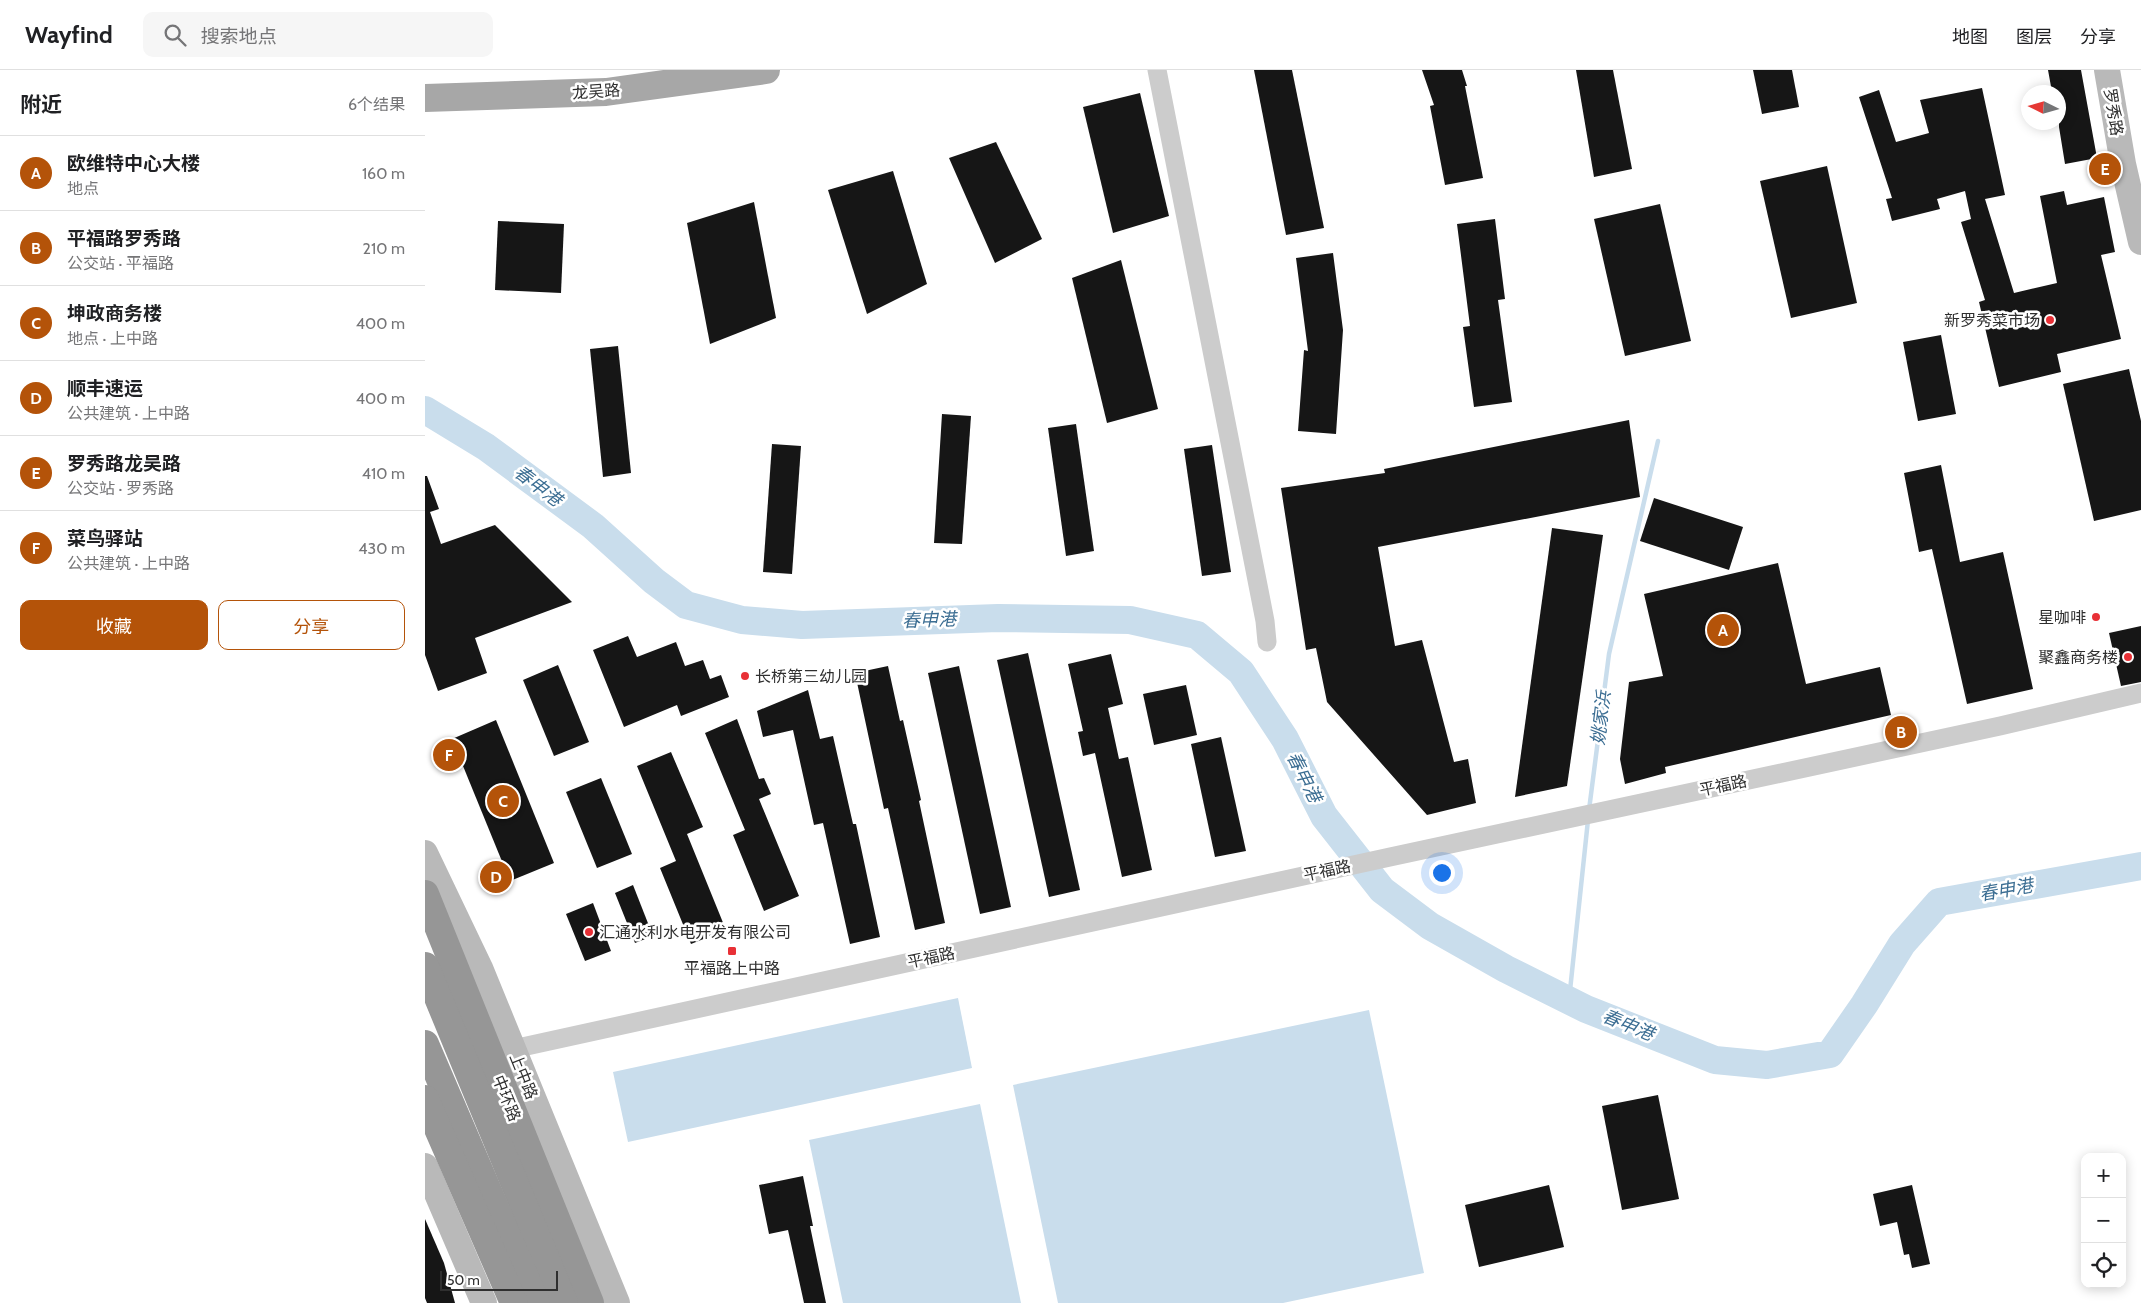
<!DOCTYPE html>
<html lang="zh">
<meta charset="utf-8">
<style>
:root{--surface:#fff;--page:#f6f6f6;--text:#202124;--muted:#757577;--line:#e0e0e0;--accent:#b45309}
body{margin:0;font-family:Cabin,"Noto Sans SC",sans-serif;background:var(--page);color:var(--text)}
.controls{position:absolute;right:15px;bottom:15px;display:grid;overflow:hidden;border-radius:10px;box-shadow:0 2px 12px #0003}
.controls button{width:45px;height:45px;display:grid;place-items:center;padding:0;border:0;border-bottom:1px solid var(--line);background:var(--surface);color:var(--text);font:25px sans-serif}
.compass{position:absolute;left:1596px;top:15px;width:45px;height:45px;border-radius:50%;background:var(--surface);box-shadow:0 2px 12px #0003;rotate:275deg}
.scale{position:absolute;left:15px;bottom:12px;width:118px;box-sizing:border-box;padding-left:5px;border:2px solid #2f2f2f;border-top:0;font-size:14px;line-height:18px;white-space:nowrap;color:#2f2f2f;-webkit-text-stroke:4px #fff;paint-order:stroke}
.you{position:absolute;left:1016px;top:802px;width:18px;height:18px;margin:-12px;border:4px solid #fff;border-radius:50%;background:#1a73e8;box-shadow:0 0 0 8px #1a73e833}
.badge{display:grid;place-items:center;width:32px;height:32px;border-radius:50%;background:var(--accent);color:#fff;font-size:16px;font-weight:700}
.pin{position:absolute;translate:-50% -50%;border:2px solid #fff;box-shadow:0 1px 5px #0006}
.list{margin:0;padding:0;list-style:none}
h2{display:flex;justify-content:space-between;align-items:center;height:65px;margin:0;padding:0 20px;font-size:21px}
h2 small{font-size:16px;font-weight:400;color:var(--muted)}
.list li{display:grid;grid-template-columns:32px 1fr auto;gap:15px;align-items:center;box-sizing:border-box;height:75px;padding:0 20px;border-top:1px solid var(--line)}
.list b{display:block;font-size:19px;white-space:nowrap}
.list p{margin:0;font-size:16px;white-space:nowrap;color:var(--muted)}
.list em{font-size:16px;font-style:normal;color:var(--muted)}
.actions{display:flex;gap:10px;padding:15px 20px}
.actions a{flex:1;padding:11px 0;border:1px solid var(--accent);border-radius:10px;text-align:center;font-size:18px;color:var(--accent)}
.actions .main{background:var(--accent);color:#fff}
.icon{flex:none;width:28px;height:28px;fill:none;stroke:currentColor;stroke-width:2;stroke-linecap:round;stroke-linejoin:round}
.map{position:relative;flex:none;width:1716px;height:1233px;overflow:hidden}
header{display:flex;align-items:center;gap:30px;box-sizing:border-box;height:70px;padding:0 25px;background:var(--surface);border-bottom:1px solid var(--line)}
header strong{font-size:24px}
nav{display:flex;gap:28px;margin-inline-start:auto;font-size:18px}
.search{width:350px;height:45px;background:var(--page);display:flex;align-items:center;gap:12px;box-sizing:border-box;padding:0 18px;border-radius:10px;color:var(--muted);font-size:19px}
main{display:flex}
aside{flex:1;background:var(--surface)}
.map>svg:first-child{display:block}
.water{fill:#c9ddec}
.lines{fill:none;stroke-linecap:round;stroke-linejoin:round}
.stream{stroke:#c9ddec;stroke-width:4.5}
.river{stroke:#c9ddec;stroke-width:28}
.building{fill:#161616}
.street{stroke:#ccc;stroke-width:19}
.secondary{stroke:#b9b9b9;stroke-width:26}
.primary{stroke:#a7a7a7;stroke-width:28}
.highway{stroke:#969696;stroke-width:28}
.poi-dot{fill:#e83036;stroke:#fff;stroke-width:2}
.labels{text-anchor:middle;stroke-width:5;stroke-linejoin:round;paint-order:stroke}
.street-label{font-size:16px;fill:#2f2f2f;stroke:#fff}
.poi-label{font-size:16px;fill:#2f2f2f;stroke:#fff;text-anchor:end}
.water-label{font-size:18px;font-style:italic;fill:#3c6e93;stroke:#fff}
</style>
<header>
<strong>Wayfind</strong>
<div class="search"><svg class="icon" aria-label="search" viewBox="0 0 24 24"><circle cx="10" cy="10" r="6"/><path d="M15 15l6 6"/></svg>搜索地点</div>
<nav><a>地图</a><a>图层</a><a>分享</a></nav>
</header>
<main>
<aside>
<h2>附近<small>6个结果</small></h2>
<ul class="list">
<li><span class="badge">A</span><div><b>欧维特中心大楼</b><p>地点</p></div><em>160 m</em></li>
<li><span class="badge">B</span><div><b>平福路罗秀路</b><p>公交站 · 平福路</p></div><em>210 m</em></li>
<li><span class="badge">C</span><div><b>坤政商务楼</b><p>地点 · 上中路</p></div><em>400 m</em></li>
<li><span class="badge">D</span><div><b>顺丰速运</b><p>公共建筑 · 上中路</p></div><em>400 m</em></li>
<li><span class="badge">E</span><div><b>罗秀路龙吴路</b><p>公交站 · 罗秀路</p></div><em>410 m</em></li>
<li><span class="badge">F</span><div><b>菜鸟驿站</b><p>公共建筑 · 上中路</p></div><em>430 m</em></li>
</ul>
<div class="actions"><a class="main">收藏</a><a>分享</a></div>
</aside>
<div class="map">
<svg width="1716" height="1233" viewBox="0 0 1716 1233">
<rect width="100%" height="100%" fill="#fff"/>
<!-- water -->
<g class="water">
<polygon points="533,928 547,998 203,1072 188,1002"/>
<polygon points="944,940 999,1203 858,1233 633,1233 588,1015"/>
<polygon points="555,1034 596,1233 418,1233 384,1070"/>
</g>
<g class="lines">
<!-- stream -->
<g class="stream">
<polyline points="1164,740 1184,584 1233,371"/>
<polyline points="1144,930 1163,750"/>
</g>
<!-- river -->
<polyline class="river" points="0,340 61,377 168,456 229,511 261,535 317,550 377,555 573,548 705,550 772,565 816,602 860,669 899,746 957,820 1005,856 1081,899 1161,939 1290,990 1342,995 1405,984 1439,935 1477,874 1514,832 1716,796"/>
</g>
<!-- building -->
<g class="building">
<polygon points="829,0 867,0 899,158 861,165"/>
<polygon points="997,0 1037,0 1042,16 1040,16 1058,108 1020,115 1005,36 1009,35"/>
<polygon points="1151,0 1188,0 1207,99 1169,107"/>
<polygon points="1328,0 1367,0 1374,37 1337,44"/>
<polygon points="1623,0 1656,0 1672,88 1640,94 1634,57 1634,22 1627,22"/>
<polygon points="1557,18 1580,125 1560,129 1589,223 1632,213 1615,126 1639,121 1642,135 1679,127 1690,182 1676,185 1696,269 1632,284 1636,302 1574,317 1554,232 1560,230 1536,152 1546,149 1540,121 1512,129 1515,139 1467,151 1461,129 1467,128 1434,27 1454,20 1471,72 1504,63 1495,30"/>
<polygon points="715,23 744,146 688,163 658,37"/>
<polygon points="571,72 617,169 570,193 524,88"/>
<polygon points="1402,96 1432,233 1366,248 1335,111"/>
<polygon points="468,101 502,214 442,244 403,120"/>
<polygon points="329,132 351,248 285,274 262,153"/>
<polygon points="1235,134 1266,271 1200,286 1169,149"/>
<polygon points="1070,149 1080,229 1073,230 1087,332 1049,337 1038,257 1045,256 1032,154"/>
<polygon points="73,151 139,154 136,223 70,220"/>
<polygon points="908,183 918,260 911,364 873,361 879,280 883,281 871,188"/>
<polygon points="696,190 733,339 682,353 647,208"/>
<polygon points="1516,265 1531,344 1493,351 1478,272"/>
<polygon points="193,276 206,403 178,407 165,279"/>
<polygon points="1704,299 1716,351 1716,440 1669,451 1638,314"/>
<polygon points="517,344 546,346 537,474 509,473"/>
<polygon points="1204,350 1215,427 953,477 970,576 997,570 1029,692 1043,689 1051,733 1002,745 902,632 891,578 881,580 856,418 960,403 959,399"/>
<polygon points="651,354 669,481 641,486 623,358"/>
<polygon points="347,374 376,376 367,504 338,502"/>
<polygon points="787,375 806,502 777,506 759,379"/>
<polygon points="1516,395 1535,492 1578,482 1608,619 1542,634 1507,479 1494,482 1479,403"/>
<polygon points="0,406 2,406 14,439 5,442 16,474 70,455 147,532 50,568 62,603 13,621 0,585"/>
<polygon points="1229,428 1318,457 1304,500 1215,471"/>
<polygon points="1127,458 1178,465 1142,716 1090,727"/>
<polygon points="1353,493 1381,614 1455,597 1466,645 1240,697 1241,703 1200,714 1195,689 1204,612 1238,606 1219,524"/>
<polygon points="1716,556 1716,612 1696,616 1684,563"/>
<polygon points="203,566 212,587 251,572 260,596 278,590 285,609 296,605 304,627 256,646 252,635 199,657 168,580"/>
<polygon points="603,583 655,820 624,827 572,590"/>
<polygon points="686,584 698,634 683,638 694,689 703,687 727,800 697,807 670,683 658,686 653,662 658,661 643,594"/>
<polygon points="133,595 164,672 129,686 98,610"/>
<polygon points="463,596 475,651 478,650 496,730 494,731 520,853 490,860 463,738 459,739 430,603"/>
<polygon points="534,596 586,837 555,844 503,603"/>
<polygon points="761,615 772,665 729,675 718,624"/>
<polygon points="383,620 395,669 408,666 428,754 431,754 455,867 425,874 398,753 389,755 368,660 338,667 332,641"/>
<polygon points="312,649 334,709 339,708 346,724 334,729 374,826 339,841 308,765 320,760 280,663"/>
<polygon points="71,650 129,793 85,811 27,669"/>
<polygon points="796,667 821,781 790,787 766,674"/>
<polygon points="246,682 278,757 262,764 301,860 266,874 235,798 251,791 212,696"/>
<polygon points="176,708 207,784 172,798 141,722"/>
<polygon points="208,815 228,866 210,873 190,823"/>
<polygon points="168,833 186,881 160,891 141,844"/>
<polygon points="1233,1025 1254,1129 1197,1140 1177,1036"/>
<polygon points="378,1106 388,1156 385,1156 401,1233 379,1233 363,1160 344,1164 334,1115"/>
<polygon points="1124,1115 1139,1177 1054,1197 1040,1135"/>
<polygon points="1487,1115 1505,1194 1487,1198 1484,1184 1479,1185 1472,1152 1455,1156 1448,1124"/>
<polygon points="0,1149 19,1193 30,1233 2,1233 0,1228"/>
</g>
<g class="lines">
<!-- street -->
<g class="street">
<polyline points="732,0 840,551 842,572"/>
<polyline points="88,979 965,787 1575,656 1716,623"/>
</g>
<!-- secondary -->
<g class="secondary">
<polyline points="1682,0 1698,94 1716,172"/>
<polyline points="0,783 55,898 192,1233"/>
<polyline points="0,1096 59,1233"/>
</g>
<!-- primary -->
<polyline class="primary" points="0,28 181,22 341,0"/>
<!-- highway -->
<g class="highway">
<polyline points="0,824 165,1233"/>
<polyline points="0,896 139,1233"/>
<polyline points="0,974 111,1233"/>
<polyline points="0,1029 89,1233"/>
</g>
</g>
<!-- markers -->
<g class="poi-dot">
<circle cx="1625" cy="250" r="5"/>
<circle cx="1671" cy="547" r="5"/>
<circle cx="1703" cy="587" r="5"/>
<circle cx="320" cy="606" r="5"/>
<circle cx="164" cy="862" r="5"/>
<rect x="302" y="876" width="10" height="10" rx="2.5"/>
</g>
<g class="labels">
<!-- street labels -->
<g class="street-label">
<text transform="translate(171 21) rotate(-4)" y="6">龙吴路</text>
<text transform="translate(1689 42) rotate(81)" y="6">罗秀路</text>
<text transform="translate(1298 715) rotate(-12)" y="6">平福路</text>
<text transform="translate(902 800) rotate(-12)" y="6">平福路</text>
<text transform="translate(506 887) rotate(-12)" y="6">平福路</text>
<text transform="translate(99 1006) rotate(68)" y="6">上中路</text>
<text transform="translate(82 1028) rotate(68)" y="6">中环路</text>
</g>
<!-- poi labels -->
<g class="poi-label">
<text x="1615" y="256">新罗秀菜市场</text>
<text x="1661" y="553">星咖啡</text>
<text x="1693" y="593">聚鑫商务楼</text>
<text x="330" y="612" text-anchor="start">长桥第三幼儿园</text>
<text x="174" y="868" text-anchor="start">汇通水利水电开发有限公司</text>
<text x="307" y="904" text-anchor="middle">平福路上中路</text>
</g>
<!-- water labels -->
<g class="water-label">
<text transform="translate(113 416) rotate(37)" y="6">春申港</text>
<text transform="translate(504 550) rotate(-2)" y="6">春申港</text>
<text transform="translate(1176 648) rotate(-83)" y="6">姚家浜</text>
<text transform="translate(879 707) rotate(63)" y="6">春申港</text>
<text transform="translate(1581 820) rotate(-10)" y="6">春申港</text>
<text transform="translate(1203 955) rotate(22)" y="6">春申港</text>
</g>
</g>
</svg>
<div class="controls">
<button>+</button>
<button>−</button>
<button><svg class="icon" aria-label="locate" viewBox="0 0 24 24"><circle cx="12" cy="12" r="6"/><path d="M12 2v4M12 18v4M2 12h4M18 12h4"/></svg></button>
</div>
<svg class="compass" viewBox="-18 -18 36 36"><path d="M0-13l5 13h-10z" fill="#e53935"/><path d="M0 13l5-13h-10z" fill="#757577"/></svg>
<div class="scale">50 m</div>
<div class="you"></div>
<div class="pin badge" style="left:1298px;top:560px">A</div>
<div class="pin badge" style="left:1476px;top:662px">B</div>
<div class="pin badge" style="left:78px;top:731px">C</div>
<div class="pin badge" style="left:71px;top:807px">D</div>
<div class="pin badge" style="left:1680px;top:99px">E</div>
<div class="pin badge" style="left:24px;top:685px">F</div>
</div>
</main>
